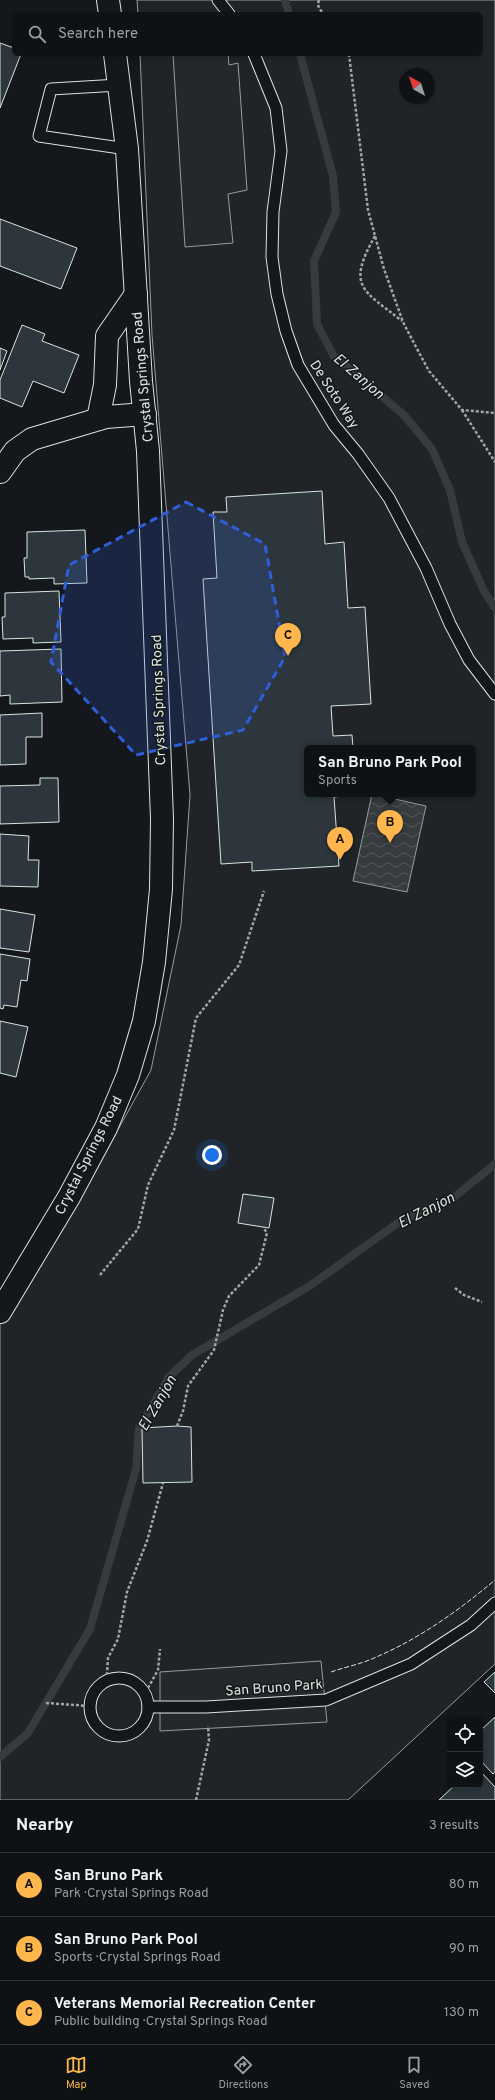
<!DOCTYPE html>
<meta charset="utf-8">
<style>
:root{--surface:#0f1215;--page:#1d2022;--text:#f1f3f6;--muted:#9b9ea0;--line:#2f3234;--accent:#ffb74d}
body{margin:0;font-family:Overpass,sans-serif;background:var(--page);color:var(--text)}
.controls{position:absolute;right:12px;bottom:12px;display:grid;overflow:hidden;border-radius:6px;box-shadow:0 2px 6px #0003}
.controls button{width:36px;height:36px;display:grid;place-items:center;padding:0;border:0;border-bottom:1px solid var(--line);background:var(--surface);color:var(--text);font:20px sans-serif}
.compass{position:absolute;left:399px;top:68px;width:36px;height:36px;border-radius:50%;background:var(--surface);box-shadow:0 2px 6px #0003;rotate:321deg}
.you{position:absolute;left:212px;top:1155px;width:14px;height:14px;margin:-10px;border:3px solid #fff;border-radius:50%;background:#1a73e8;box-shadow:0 0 0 6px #1a73e833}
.badge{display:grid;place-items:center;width:26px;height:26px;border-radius:50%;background:var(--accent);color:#111;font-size:13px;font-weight:700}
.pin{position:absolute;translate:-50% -33px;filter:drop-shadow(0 1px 2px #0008)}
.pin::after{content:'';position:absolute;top:21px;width:14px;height:12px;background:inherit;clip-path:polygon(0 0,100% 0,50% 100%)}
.popup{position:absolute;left:304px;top:745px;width:172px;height:52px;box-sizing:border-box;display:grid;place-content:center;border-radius:6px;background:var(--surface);filter:drop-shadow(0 1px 3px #0005);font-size:13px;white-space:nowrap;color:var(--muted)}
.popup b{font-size:15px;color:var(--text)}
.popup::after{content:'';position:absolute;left:50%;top:100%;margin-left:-8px;border:8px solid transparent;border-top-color:var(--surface)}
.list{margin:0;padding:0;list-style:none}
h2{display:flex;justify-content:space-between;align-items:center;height:52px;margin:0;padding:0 16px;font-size:17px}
h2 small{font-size:13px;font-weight:400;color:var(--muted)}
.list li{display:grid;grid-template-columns:26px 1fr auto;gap:12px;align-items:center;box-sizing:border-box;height:64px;padding:0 16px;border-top:1px solid var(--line)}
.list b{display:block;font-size:15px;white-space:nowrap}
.list p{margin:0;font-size:13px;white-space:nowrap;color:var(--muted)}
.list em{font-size:13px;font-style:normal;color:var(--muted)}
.icon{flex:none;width:22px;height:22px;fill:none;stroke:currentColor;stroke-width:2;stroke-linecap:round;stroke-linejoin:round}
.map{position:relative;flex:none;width:495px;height:1800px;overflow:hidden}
.search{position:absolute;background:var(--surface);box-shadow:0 2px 6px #0003;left:12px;right:12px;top:12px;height:44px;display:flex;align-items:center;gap:10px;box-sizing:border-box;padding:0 14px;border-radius:6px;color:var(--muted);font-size:15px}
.sheet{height:244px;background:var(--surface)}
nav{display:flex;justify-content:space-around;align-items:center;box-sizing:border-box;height:56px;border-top:1px solid var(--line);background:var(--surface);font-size:11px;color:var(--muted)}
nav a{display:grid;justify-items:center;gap:2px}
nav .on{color:var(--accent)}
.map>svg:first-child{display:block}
.park{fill:#202428;stroke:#939e99;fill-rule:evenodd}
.parking{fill:#24282b;stroke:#939e99}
.water{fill:url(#water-waves);stroke:#939e99}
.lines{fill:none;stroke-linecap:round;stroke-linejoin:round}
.stream{stroke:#363b3e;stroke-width:8}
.building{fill:#2c363c;stroke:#d8e6dc}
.service-casing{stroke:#d8e6dc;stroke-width:13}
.minor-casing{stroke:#d8e6dc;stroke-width:24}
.secondary-casing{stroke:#d8e6dc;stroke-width:24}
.path{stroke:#9da8a2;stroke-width:2.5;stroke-dasharray:3 2;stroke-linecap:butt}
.service{stroke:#14181c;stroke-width:11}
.minor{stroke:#14181c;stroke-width:22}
.secondary{stroke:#14181c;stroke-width:22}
.fence{stroke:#d8e6dc;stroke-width:1;stroke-dasharray:5 2;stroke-linecap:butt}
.marked{fill:#305dd8;fill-opacity:0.2;stroke:#305dd8;stroke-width:3;stroke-dasharray:8 5;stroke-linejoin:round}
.labels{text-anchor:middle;stroke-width:3;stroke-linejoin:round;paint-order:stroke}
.street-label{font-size:14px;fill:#d8e6dc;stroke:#14181c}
.water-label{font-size:15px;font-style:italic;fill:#d8e6dc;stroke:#14181c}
</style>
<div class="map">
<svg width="495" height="1800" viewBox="0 0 495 1800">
<defs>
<pattern id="water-waves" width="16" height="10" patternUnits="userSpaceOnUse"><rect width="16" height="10" fill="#363b3e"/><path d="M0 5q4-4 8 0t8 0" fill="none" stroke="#525759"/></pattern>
</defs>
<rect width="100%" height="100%" fill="#14181c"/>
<!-- park -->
<path class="park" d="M137,0H495V1664L348,1800H0V1317L84,1191L151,1070L181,925L190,795L152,335L140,54H481V14H138ZM405,74H429V98H405ZM307,748H473V794H307Z"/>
<!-- parking -->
<g class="parking">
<polygon points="173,54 228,54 229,65 238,63 247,190 228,194 233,243 185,247"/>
<polygon points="321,1661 327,1722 160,1731 160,1672"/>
</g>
<!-- water -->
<polygon class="water" points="372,794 426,806 407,892 353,881"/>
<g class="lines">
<!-- stream -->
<g class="stream">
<polyline points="285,0 289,14"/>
<polyline points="300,54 333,176 336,212 314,261 317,324 333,355 404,415 432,449 450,490 462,542 484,591 495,608"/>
<polyline points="0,1757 28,1733 90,1629 136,1469 139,1428 169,1377 192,1355 311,1285 402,1220 453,1198 495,1164"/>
</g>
</g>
<!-- building -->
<g class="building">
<polygon points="0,43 14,48 14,54 21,54 0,108"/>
<polygon points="0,219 77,248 61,289 0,266"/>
<polygon points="22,325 45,334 42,341 79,355 64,393 33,381 22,407 0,398 0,380"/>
<polygon points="0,348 7,351 0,370"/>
<polygon points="322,491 325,544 344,542 348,608 365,607 371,704 331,706 333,736 352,735 353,748 307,748 307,794 356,795 334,797 339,866 252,871 252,862 221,864 203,579 217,578 213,512 227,512 226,497"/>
<polygon points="85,530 87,583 54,584 54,578 29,579 29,577 25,577 24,558 27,558 27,532"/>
<polygon points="59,591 61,642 33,643 33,638 3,639 2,617 5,617 5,593"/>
<polygon points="61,649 62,702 10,704 10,695 0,696 0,651"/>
<polygon points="42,713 42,737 26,737 26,764 0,765 0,715"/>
<polygon points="40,778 58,778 59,822 0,824 0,786 40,785"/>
<polygon points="0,834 29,836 28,860 39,860 38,887 0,886"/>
<polygon points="0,909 35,915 29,952 0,948"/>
<polygon points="0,954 30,959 27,981 21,980 17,1007 4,1005 3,1009 0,1008"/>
<polygon points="0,1021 28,1027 16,1077 0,1073"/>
<polygon points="243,1194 274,1198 269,1228 238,1223"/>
<polygon points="177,1426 191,1427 192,1482 143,1483 142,1428"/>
<polygon points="495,1672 495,1693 484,1682"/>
<polygon points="495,1717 495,1772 493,1774 480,1760 480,1731"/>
<polygon points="480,1771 495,1787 495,1800 439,1800 455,1785 480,1785"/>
</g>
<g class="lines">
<!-- service casing -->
<g class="service-casing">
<g id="service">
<polyline points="218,0 229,14"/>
<polyline points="254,54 276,108 281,151 273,212 272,257 277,294 286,331 298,365 334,425 358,454 389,498 426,568 450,624 469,660 495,694"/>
<polyline points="119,85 51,89 39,136 127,149"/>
<circle cx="119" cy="1707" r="29"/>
<polyline points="148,1707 206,1707 326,1700 411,1664 471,1625 495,1603"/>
</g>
</g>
<!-- minor casing -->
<g class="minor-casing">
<polyline id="minor" points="0,472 15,451 32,439 106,417 145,414"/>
</g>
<!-- secondary casing -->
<g class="secondary-casing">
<g id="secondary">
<polyline points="108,0 110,14"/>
<polyline points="98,419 105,385 107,336 136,294"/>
<polyline points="0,1312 69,1197 106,1128 128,1075 144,1021 154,962 161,889 162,819 148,451 141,381 127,149 115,54"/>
</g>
</g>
<!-- path -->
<g class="path">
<path d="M319,0C317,6 319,10 325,14"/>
<polyline points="349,54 368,210 384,269 403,322 416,347 429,371 462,410 495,413"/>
<path d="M375,236C346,287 363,290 402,321"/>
<polyline points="462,410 495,462"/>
<polyline points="100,1275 138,1229 148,1185 174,1130 196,1018 239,965 264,891"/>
<polyline points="455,1288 464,1295 482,1302"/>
<polyline points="177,1426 183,1411 188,1386 214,1350 223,1310 229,1296 259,1265 267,1233 263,1227"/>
<polyline points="108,1680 107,1674 108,1658 118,1639 127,1592 147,1541 163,1483"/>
<polyline points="148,1688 158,1670 160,1649"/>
<polyline points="46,1703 89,1706"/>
<polyline points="196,1800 209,1740 208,1726"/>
</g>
<!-- service -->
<use href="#service" class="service"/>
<!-- minor -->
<use href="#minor" class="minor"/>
<!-- secondary -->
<use href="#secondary" class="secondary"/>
<!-- fence -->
<path class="fence" d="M331,1672C345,1667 361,1664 374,1658C419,1639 458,1611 495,1580"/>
</g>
<!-- marked area -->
<path class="marked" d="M186,502L265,544L285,657L243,730L136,755L51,662L69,565Z"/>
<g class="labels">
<!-- street labels -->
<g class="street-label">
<text transform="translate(142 377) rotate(-95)" y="5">Crystal Springs Road</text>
<text transform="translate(335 394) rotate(57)" y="5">De Soto Way</text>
<text transform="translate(158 700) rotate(-92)" y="5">Crystal Springs Road</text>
<text transform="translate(88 1155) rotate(-63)" y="5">Crystal Springs Road</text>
<text transform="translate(274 1687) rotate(-4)" y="5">San Bruno Park</text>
</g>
<!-- water labels -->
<g class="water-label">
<text transform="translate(359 376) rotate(41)" y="5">El Zanjon</text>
<text transform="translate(426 1210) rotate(-27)" y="5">El Zanjon</text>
<text transform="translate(157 1403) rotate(-60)" y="5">El Zanjon</text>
</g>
</g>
</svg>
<div class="controls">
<button><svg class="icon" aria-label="locate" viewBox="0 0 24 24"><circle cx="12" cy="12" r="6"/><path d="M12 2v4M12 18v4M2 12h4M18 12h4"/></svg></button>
<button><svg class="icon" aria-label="layers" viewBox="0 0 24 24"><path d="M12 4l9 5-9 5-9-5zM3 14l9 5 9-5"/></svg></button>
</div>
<svg class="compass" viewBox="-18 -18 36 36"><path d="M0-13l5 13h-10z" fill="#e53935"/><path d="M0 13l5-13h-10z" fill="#9b9ea0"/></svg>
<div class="you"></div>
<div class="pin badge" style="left:340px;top:860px">A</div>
<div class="pin badge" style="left:390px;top:843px">B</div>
<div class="popup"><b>San Bruno Park Pool</b>Sports</div>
<div class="pin badge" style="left:288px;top:656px">C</div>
<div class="search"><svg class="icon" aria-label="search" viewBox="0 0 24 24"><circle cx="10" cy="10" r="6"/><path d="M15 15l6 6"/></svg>Search here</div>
</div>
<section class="sheet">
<h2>Nearby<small>3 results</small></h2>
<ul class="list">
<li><span class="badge">A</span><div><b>San Bruno Park</b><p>Park · Crystal Springs Road</p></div><em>80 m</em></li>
<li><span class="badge">B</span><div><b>San Bruno Park Pool</b><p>Sports · Crystal Springs Road</p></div><em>90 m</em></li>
<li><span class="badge">C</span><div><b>Veterans Memorial Recreation Center</b><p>Public building · Crystal Springs Road</p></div><em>130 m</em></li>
</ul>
</section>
<nav>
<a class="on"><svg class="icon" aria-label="map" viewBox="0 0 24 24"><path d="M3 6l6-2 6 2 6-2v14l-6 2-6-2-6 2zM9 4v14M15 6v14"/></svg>Map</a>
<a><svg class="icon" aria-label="directions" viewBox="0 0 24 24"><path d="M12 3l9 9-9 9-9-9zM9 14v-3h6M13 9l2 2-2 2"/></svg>Directions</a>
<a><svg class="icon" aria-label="saved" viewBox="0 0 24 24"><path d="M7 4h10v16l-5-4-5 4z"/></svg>Saved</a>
</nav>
